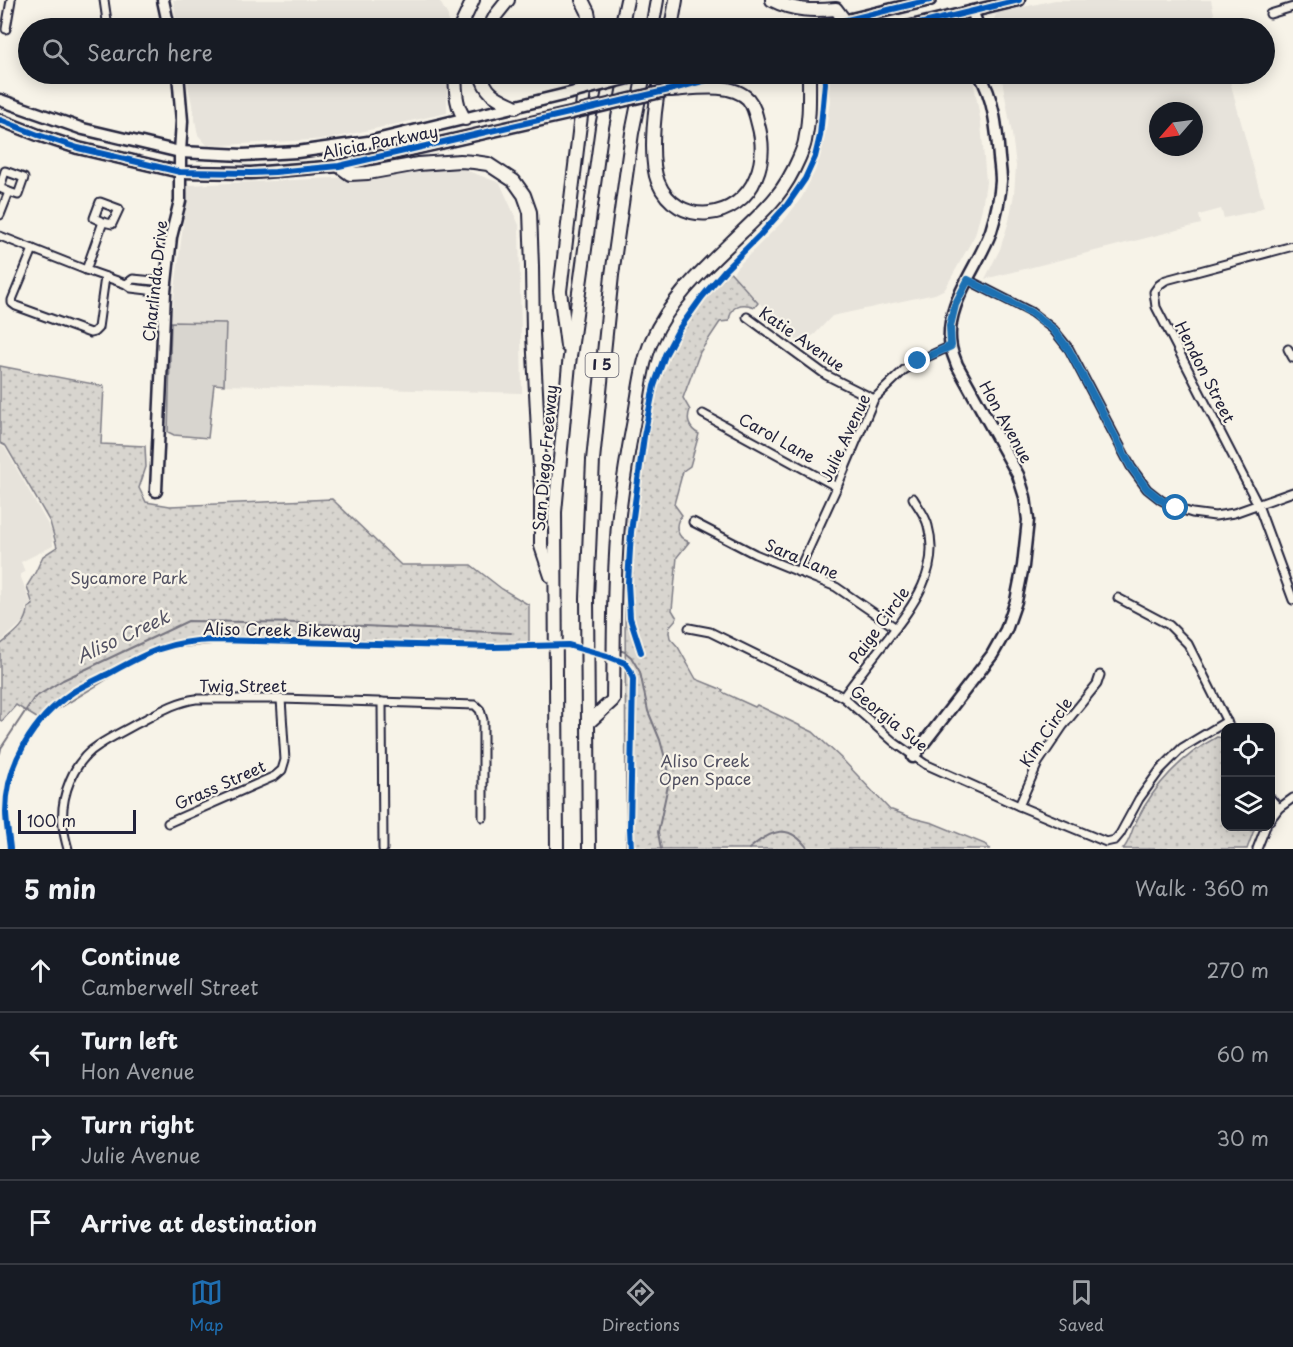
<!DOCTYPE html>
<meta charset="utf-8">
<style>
:root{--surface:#171b24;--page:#242831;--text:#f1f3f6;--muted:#9ea1a6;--line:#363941;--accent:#1f6fb2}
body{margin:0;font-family:"Playpen Sans",sans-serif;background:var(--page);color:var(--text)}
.controls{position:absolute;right:18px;bottom:18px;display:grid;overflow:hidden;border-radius:12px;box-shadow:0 3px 15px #0003}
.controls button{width:54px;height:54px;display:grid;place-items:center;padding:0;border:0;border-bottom:2px solid var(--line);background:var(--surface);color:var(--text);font:30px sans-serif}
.compass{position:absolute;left:1149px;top:102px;width:54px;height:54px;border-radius:50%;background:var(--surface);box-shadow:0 3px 15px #0003;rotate:242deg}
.scale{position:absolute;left:18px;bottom:15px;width:118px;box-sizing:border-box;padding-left:6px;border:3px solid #22223b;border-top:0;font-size:16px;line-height:21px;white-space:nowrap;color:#22223b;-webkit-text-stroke:4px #f7f3e8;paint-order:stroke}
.stop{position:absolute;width:18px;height:18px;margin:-14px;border:4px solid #1f6fb2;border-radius:50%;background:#fff}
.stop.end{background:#1f6fb2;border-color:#fff;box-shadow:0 2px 6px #0008}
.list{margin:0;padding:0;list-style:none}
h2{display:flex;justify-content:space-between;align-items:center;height:78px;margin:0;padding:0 24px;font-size:26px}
h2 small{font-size:20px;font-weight:400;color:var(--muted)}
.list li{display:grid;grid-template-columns:39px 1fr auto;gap:18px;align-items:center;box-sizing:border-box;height:84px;padding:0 24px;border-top:2px solid var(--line)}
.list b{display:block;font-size:22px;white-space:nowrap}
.list p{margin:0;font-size:20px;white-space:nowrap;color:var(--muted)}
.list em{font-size:20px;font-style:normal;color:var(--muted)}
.icon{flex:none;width:33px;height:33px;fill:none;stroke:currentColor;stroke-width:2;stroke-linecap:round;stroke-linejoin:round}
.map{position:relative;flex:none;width:1293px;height:849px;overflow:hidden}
.search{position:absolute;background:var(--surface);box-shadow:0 3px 15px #0003;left:18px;right:18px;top:18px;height:66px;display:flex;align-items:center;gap:15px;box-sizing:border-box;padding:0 21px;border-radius:33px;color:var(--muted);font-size:22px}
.sheet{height:414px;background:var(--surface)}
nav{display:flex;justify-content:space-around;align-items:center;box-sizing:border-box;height:84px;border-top:2px solid var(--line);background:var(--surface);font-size:16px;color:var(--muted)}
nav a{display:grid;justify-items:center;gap:3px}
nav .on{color:var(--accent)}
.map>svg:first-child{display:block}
.built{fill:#e7e3db;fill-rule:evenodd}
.grass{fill:#d8d5cf;stroke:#7d7c85;stroke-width:1.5}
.park{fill:url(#park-dots);stroke:#7d7c85;stroke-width:1.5}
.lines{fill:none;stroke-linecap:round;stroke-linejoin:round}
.stream{stroke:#76747f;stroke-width:2}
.street-casing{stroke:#22223b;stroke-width:11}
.secondary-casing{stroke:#22223b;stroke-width:15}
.primary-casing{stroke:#22223b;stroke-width:15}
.highway-casing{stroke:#22223b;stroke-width:16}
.street{stroke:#f7f3e8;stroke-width:7}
.secondary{stroke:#f7f3e8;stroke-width:10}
.primary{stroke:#f7f3e8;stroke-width:10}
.highway{stroke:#f7f3e8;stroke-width:12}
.primary-bridge-casing{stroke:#22223b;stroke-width:15;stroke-linecap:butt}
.primary-bridge{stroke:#f7f3e8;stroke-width:10}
.cycleway-casing{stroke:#f7f3e8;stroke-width:10}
.cycleway{stroke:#0057b8;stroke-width:6}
.route{stroke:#1f6fb2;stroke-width:8}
.labels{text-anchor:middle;stroke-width:4.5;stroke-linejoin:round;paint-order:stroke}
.shield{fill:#f7f3e8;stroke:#62616f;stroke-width:1.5}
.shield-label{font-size:15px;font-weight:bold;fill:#22223b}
.street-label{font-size:16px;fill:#22223b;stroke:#f7f3e8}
.park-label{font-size:16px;fill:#504f60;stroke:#f7f3e8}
.water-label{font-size:18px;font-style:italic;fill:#535263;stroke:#f7f3e8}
</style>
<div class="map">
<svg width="1293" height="849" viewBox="0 0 1293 849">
<defs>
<pattern id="park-dots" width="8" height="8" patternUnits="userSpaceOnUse" patternTransform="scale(1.5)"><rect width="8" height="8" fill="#d8d5cf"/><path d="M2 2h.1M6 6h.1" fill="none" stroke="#b9b7b3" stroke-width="1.8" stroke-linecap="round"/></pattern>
</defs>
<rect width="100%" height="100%" fill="#f7f3e8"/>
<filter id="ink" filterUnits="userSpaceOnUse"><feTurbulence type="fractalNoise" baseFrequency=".0167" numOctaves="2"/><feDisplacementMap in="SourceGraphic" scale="12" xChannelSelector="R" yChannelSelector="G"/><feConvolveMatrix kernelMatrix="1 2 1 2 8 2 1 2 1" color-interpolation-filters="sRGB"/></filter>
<g filter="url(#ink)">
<!-- built -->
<g class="built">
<polygon points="173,0 439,0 448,16 448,28 178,28"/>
<polygon points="1055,0 1211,0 1217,28 992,28 991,25 997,13"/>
<polygon points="186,74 447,74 447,113 328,139 208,146 198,135"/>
<polygon points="828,74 972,74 981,123 986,182 982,208 975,235 945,289 935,294 832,316 815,334 806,340 795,340 784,329 737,279 733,273 737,267 786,218 802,197 815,171 823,147 827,124 830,100 827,75"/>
<path d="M1001,74H1228L1264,207L1252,212L1224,218L1221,209L1199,215L1201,224L985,279L1000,249L1009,221L1014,194L1016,166L1012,134ZM1158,111H1194V147H1158Z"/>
<polygon points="460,168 500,183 519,225 522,393 224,385 226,323 171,322 188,185 333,178"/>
<polygon points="0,445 5,448 52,532 53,546 21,562 25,572 20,575 32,606 26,607 27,615 25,620 0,643"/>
</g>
<!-- grass -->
<polygon class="grass" points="171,322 226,323 224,385 214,384 208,438 174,435 168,432"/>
<!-- park -->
<g class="park">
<path d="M726,267L758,303L755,307C741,302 731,305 729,321L720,322L700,352L683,398L690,410C686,420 689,429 699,434L690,466L683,471L674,504L682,515C673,525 677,538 689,542L677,557L672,610L677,618L670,626L669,632L670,638L678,647L696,679L723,690L722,692L755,707L757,705L813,732L843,760L890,810H892L913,818L933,823L987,845L988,848L991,849H626L625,595L627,528L646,402L656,369L670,339L705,288Z"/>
<path d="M0,366L104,386L101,444L145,446L146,467L139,488L146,502L170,506L332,499L401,565H471L502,589L529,605V647L244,641L155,650L40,720L16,705L2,721L0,720V645C12,635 28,625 28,608L33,605L27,586L35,573L43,556L57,547L50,522L6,446L0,443Z"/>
<path d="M1217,737L1223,738L1225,740L1226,826L1255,827L1247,849H1123C1131,840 1131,830 1137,820C1154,785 1183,755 1217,737Z"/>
</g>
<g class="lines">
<!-- stream -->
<g class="stream">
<polyline points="619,650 625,652 631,657 640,672 648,711 660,740 670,776 658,832 661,849"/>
<polyline points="0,753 1,748 34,698 63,680 188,621 301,623 511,633"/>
<path d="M749,849C771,830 789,822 808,849"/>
</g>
<!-- street casing -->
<g class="street-casing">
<g id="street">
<polyline points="104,0 108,28"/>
<polyline points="1270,14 1293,7"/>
<polyline points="6,29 11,0"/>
<polygon points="5,171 24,178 18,195 9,192 0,188"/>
<polygon points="100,202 119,209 112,224 103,222 94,218"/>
<polyline points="0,215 9,192"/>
<polyline points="0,236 86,270 126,284 131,288 165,292"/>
<polyline points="1293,246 1166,280 1159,285 1154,292 1156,307 1258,505 1293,600"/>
<polyline points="33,249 12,300 12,303 16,306 90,333 94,332 98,328 105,277"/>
<polyline points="86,270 103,222"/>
<polyline points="968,280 1031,312 1053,329 1069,349 1131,467 1147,489 1161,500 1176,508 1192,513 1215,516 1234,513 1293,492"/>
<polyline points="126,284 133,279 154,281 167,277"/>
<polyline points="747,317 826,375 874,399"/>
<polyline points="1288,349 1293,358"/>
<polyline points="703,414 837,487"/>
<polyline points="693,522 755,554 836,587 896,628"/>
<polyline points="798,572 837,487 874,399 904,370 918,361 951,346"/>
<polyline points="1118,598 1169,625 1188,644 1230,728"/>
<polyline points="689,628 710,632 843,697 895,743 925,764 1019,806 1106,842 1115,840 1120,834 1139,799 1160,770 1182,748 1227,721"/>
<path d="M843,697C857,678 871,660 885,642C911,608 941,572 928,526C926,516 918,507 913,498"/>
<polyline points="382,702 383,849"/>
<polyline points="1270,798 1279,808"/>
<polyline points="1019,806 1038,763 1063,726 1097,684 1100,675"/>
<polyline points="1270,820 1279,808 1293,798"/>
<polyline points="168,823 275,776 282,770 285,760 281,699"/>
<path d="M68,849C66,842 64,834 63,826C60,796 73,761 99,745C111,737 124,731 136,724C156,714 174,702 196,699H281L475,705L480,710L483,720V817"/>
<polyline points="1257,849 1266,826"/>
</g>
</g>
<!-- secondary casing -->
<g class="secondary-casing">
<g id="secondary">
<polyline points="163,0 169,28"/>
<polyline points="972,11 979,28"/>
<polyline points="156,491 165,292 171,237 180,201 180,152 182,121 178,74"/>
<path d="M913,757L992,655L1006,630L1016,601L1023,566L1028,520L1025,497L1018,475L957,365C955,359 952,353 951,347C943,306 978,268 991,231C996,215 1000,198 1001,181C1001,174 1000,166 999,158C997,131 994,97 979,74"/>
</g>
</g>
<!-- primary casing -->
<g class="primary-casing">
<g id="primary">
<polyline points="814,28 930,0"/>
<polyline points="903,28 1019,0"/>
<polyline points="686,85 729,74"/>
<polyline points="0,100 83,129 180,152 243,155 297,152 368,142 575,92"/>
<polyline points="0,120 38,135 78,148 180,172 251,173 339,166 572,113"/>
</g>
</g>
<!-- highway casing -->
<g class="highway-casing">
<g id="highway">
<polyline points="582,0 588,12 591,28"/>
<path d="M772,0C793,11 813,11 836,9L845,21"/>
<polyline points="460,28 473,0"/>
<polyline points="489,28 496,15 508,0"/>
<polyline points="621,28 627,0"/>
<polyline points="652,28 657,0"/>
<polyline points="671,28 676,0"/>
<path d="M455,74C456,90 455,105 465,119"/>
<path d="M481,74C486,95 498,98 516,107"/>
<path d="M662,74C655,99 648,157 658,182C677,228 739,221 756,177C764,159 763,142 758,124C756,115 754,106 748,99C731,81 691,89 669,90"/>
<polyline points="339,166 350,174 368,173 418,164 460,161 474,162 488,164 514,181 524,195 530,212 532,266 533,334 541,489 541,546 551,576"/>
<polyline points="567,346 560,291 586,74"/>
<path d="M588,723L613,700C614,638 613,575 619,514C623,482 628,451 634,420C639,393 641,365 652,340C670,298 709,264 741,233C768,207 784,193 799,158C801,153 804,147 805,141C810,118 809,97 809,74"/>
<polyline points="557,849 555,512 569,364 602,127 612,74"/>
<polyline points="589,849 587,598 593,460 612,275 632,133 644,74"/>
</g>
</g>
<!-- street -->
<use href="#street" class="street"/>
<!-- secondary -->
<use href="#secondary" class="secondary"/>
<!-- primary -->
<use href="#primary" class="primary"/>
<!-- highway -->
<use href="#highway" class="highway"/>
<!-- primary-bridge casing -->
<g class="primary-bridge-casing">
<g id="primary-bridge">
<polyline points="575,92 644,74"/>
<polyline points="572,113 669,90"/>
</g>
</g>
<!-- primary-bridge -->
<use href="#primary-bridge" class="primary-bridge"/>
<!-- cycleway casing -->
<g class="cycleway-casing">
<g id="cycleway">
<polyline points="814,28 930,0"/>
<polyline points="903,28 1019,0"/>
<polyline points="0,120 38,135 78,148 180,172 251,173 275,172 339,166 669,90 729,74"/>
<polyline points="641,652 630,618 628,583 631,532 644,436 654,386 665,355 679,329 702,297 725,270 760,235 787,205 805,179 815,157 820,136 825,83 824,74"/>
<path d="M10,849C9,837 6,824 6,812C6,764 33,719 73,692C84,685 98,679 110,673C148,652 169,641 214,640L494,647L568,645L607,656L625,663L630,670L633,679L630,828L631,849"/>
</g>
</g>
<!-- cycleway -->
<use href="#cycleway" class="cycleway"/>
</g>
</g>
<g class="lines" filter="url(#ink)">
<!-- route -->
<polyline class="route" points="918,361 951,346 950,326 955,305 968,280 1030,312 1053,329 1069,350 1131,467 1147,489 1161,500 1176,508"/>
</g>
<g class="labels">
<!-- shield labels -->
<rect class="shield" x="585.5" y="353" width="33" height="24" rx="4.5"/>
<g class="shield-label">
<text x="602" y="370">I 5</text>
</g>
<!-- street labels -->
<g class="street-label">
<text transform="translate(380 142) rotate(-11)" y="6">Alicia Parkway</text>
<text transform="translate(155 281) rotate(-84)" y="6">Charlinda Drive</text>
<text transform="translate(802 339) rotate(35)" y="6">Katie Avenue</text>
<text transform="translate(1205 372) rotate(63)" y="6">Hendon Street</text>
<text transform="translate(1006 422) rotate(61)" y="6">Hon Avenue</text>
<text transform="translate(777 438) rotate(29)" y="6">Carol Lane</text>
<text transform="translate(845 438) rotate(-65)" y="6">Julie Avenue</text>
<text transform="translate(545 458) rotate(-85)" y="6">San Diego Freeway</text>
<text transform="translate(802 559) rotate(23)" y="6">Sara Lane</text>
<text transform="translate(879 625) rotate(-54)" y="6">Paige Circle</text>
<text transform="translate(282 630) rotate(1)" y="6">Aliso Creek Bikeway</text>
<text x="243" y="692">Twig Street</text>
<text transform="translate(889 718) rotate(39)" y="6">Georgia Sue</text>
<text transform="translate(1046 732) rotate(-56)" y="6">Kim Circle</text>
<text transform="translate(220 785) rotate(-24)" y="6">Grass Street</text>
</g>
<!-- park labels -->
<g class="park-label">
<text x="129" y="584">Sycamore Park</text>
<text x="705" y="767">Aliso Creek<tspan x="705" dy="18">Open Space</tspan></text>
</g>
<!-- water labels -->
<g class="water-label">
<text transform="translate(123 637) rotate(-25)" y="6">Aliso Creek</text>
</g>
</g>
</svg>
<div class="controls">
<button><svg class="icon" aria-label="locate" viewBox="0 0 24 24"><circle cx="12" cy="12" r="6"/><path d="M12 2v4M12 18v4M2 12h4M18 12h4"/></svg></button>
<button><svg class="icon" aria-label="layers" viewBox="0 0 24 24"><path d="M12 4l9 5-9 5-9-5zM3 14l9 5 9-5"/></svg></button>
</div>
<svg class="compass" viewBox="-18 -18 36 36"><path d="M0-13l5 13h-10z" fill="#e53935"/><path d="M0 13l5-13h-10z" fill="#9ea1a6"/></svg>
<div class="scale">100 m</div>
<div class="stop" style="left:1176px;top:508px"></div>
<div class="stop end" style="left:918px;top:361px"></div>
<div class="search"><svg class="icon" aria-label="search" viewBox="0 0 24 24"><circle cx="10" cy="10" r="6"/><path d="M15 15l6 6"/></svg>Search here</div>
</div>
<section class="sheet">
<h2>5 min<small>Walk · 360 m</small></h2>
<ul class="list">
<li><svg class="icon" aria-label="ahead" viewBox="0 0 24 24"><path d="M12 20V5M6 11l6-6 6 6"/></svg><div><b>Continue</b><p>Camberwell Street</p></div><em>270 m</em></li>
<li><svg class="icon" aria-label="left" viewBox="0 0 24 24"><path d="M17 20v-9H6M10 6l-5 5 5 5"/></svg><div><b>Turn left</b><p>Hon Avenue</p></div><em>60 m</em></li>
<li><svg class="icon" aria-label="right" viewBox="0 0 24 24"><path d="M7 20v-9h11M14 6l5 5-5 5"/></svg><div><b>Turn right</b><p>Julie Avenue</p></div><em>30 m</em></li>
<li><svg class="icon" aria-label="arrive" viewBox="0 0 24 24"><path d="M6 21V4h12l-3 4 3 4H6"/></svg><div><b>Arrive at destination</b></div></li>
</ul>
</section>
<nav>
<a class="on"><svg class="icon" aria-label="map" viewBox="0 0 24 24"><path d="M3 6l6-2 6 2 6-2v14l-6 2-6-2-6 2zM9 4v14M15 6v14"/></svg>Map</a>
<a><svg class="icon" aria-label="directions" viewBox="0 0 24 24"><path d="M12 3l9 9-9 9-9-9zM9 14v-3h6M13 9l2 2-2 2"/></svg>Directions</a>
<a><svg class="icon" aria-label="saved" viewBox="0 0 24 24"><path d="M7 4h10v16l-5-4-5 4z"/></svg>Saved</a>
</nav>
